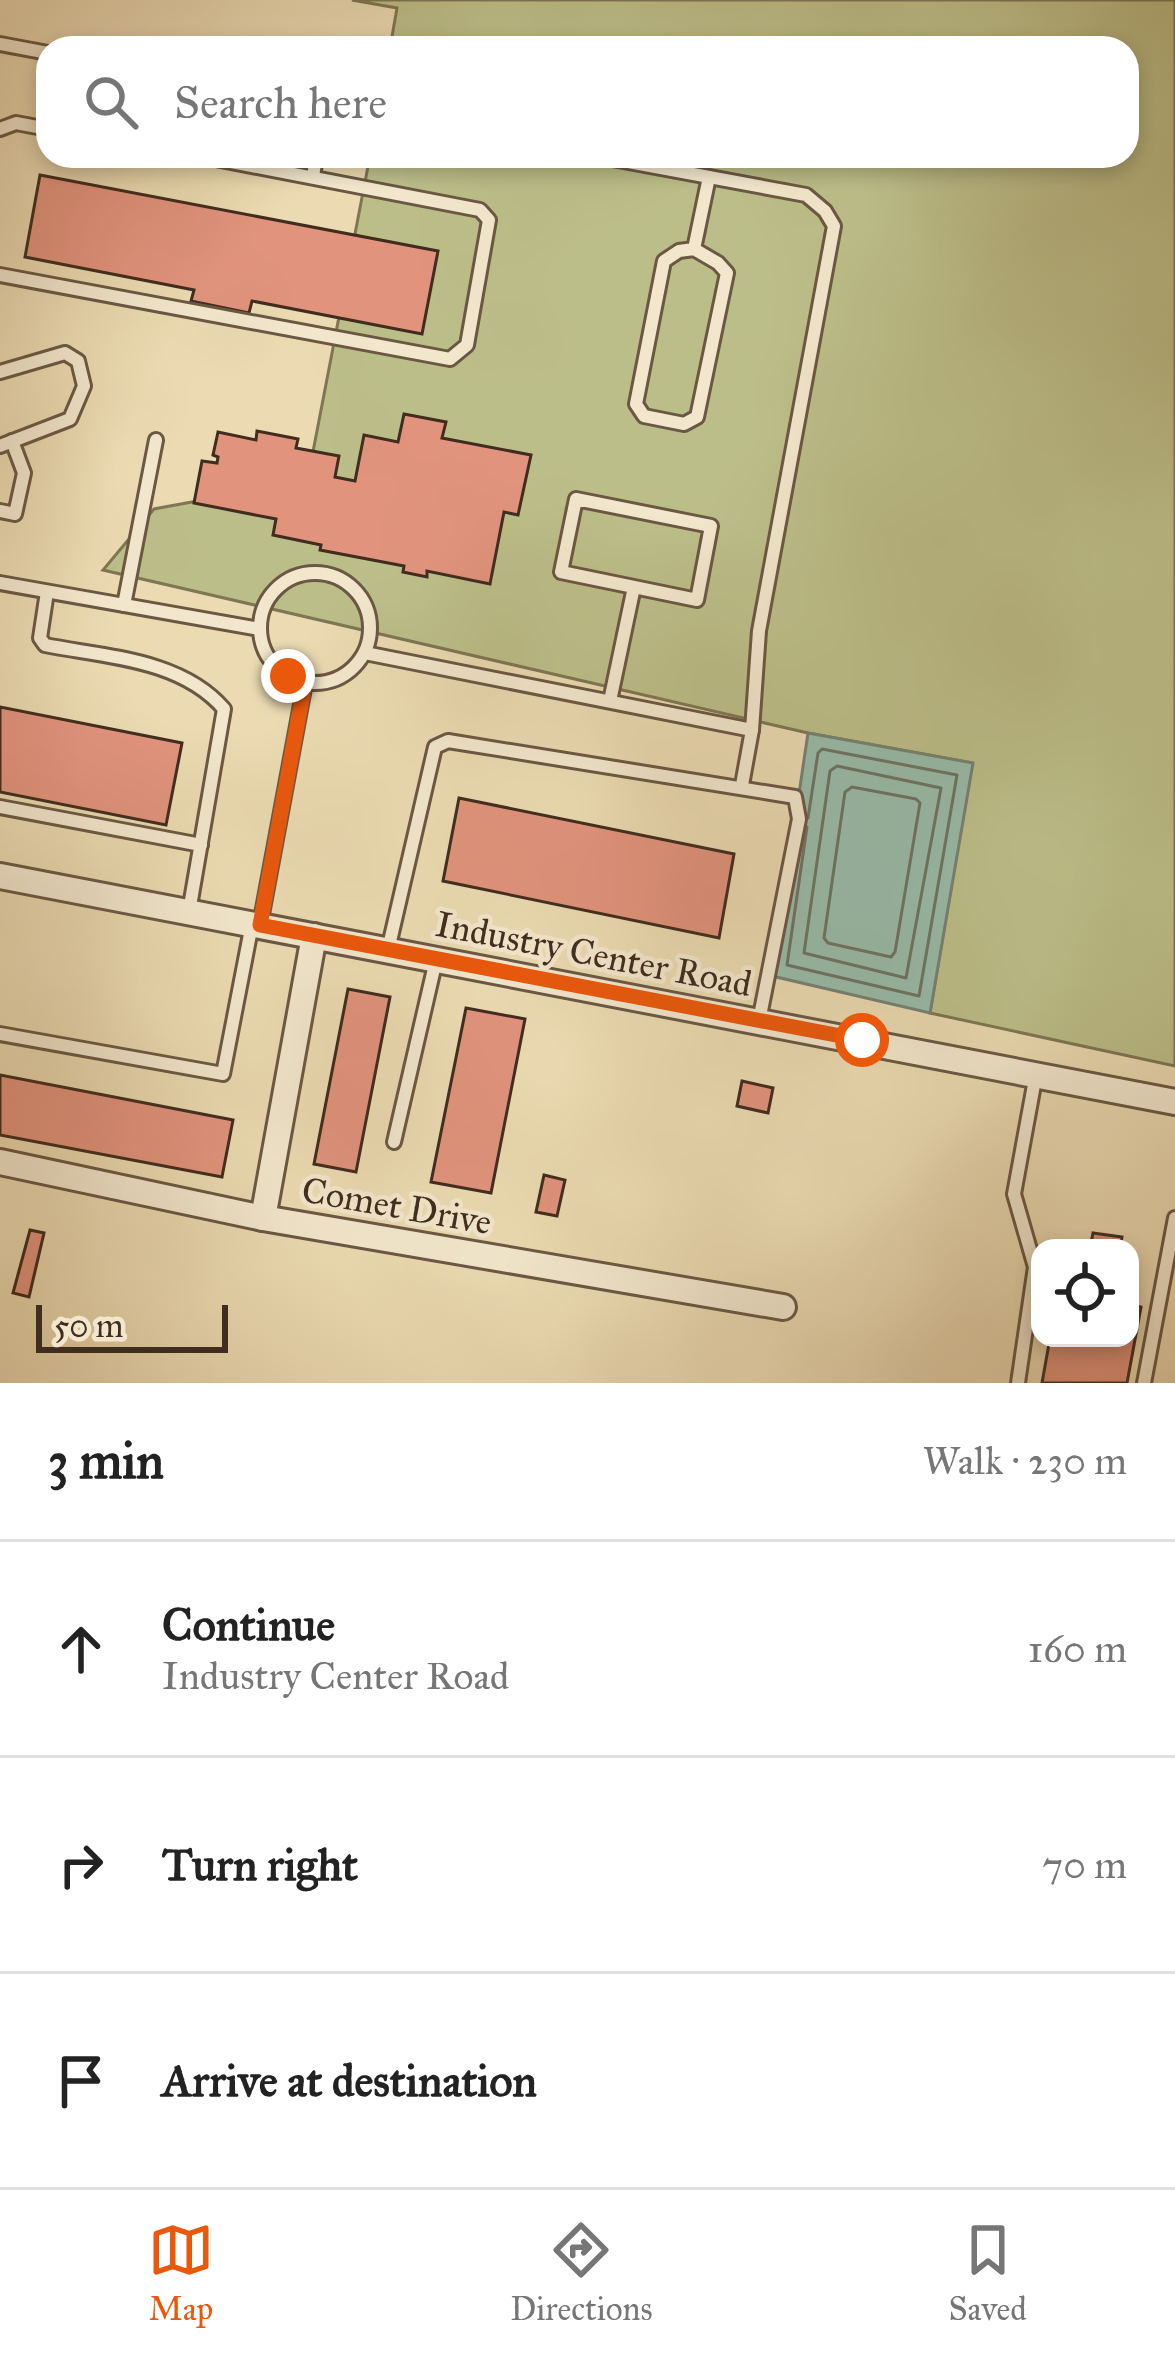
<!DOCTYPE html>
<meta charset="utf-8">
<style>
:root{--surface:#fff;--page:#f2f2f2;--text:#222;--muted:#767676;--line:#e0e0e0;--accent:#ea580c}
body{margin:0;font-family:"IM FELL Great Primer",serif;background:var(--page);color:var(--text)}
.controls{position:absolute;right:36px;bottom:36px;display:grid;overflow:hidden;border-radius:24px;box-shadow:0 6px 18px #0003}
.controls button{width:108px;height:108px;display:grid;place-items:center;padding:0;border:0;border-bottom:3px solid var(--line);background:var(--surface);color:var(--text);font:60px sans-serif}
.scale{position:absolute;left:36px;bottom:30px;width:192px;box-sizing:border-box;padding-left:12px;border:6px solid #402d1e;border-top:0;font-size:33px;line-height:42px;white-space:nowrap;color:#402d1e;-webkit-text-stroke:9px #f2e7cd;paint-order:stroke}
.stop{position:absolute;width:36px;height:36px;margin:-27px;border:9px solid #ea580c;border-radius:50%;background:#fff}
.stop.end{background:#ea580c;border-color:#fff;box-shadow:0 3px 12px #0008}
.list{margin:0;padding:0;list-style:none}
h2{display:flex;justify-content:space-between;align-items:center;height:156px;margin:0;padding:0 48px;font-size:51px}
h2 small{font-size:39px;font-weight:400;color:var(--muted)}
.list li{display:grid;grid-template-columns:78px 1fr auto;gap:36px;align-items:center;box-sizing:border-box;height:216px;padding:0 48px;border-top:3px solid var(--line)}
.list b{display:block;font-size:45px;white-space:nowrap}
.list p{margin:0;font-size:39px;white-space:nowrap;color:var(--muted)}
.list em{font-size:39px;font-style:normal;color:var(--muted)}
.icon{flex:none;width:66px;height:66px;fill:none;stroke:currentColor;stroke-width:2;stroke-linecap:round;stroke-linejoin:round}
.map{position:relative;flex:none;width:1175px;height:1383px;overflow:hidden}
.search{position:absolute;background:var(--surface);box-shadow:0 6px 18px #0003;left:36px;right:36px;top:36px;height:132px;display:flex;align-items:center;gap:30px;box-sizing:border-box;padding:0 42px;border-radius:36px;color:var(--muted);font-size:45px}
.sheet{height:804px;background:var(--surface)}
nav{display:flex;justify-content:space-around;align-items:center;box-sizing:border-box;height:168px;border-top:3px solid var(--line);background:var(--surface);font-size:33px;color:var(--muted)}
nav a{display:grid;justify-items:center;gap:6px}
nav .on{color:var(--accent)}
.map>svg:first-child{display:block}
.green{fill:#bcbe89;stroke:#7e7654;stroke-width:3}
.water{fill:#98bbaa;stroke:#758272;stroke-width:3}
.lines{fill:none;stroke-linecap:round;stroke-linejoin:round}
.shore{stroke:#6c7464;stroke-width:3}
.building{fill:#e1937d;stroke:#402d1e;stroke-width:3}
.service-casing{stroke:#6b5843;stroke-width:18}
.minor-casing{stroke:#6b5843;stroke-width:30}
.service{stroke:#f2e7cd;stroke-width:12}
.minor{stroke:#f2e7cd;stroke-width:24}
.route{stroke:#ea580c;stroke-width:15}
.labels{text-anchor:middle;stroke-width:9;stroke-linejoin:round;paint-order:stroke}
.street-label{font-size:36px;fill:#402d1e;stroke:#f2e7cd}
</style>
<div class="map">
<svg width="1175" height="1383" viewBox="0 0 1175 1383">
<rect width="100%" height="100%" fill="#ebdab2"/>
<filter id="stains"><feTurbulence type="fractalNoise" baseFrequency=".00167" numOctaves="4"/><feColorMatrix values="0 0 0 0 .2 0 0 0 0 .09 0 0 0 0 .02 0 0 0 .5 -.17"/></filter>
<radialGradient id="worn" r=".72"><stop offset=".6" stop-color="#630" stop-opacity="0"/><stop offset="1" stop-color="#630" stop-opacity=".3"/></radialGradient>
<!-- green -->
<polygon class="green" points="352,0 1175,0 1175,1066 930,1013 972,763 808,733 103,570 154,509 285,485 306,488 370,156 1127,156 1127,48 390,48 397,8"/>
<!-- water -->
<polygon class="water" points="808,733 973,763 930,1013 772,976"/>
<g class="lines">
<!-- shore -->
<g class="shore">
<polygon points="837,766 941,788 906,978 804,953 830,771"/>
<polygon points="852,787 916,799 920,803 895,952 891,957 828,943 824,938 845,792"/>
<polyline points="807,827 787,965 919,996 957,775 822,749 818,753 808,818"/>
</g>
</g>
<!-- building -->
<g class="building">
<polygon points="40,175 438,251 422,334 252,301 249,313 191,301 194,290 25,257"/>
<polygon points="404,414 446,422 442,438 531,455 518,515 504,512 490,584 427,571 427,577 403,572 404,566 320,550 321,545 273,535 276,519 194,503 202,461 217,463 218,457 213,455 218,432 256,440 257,431 298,439 296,448 339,456 335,477 355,481 364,435 398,442"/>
<polygon points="0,707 182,743 166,825 0,792"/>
<polygon points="459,798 734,854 719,938 443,881"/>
<polygon points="348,989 390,997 356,1172 314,1164"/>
<polygon points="466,1008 525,1019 491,1193 431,1182"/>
<polygon points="0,1075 233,1120 222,1177 0,1135"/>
<polygon points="742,1081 773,1088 768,1113 737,1106"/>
<polygon points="544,1175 565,1180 557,1216 536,1212"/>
<polygon points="30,1230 44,1233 29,1297 13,1293"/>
<polygon points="1093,1233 1122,1237 1120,1248 1090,1248"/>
<polygon points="1130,1304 1141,1307 1127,1383 1042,1383 1050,1338 1130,1338"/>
</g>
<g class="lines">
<!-- service casing -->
<g class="service-casing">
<g id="service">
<polyline points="0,44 48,53"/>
<polyline points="0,129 16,123 48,129"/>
<polyline points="596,156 806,195 825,211 834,226 759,631 752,730 742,785"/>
<polyline points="313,177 316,156"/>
<polyline points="694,249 718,263 727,273 697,417 684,424 644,416 636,404 664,261 679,251 694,249 709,177"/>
<polyline points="0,275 450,359 467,345 489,220 480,210 200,156"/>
<polyline points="0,372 65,353 78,361 84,386 70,419 0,446"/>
<polyline points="0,511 15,514 24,473 12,441"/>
<circle cx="315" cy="628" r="55"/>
<polyline points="0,583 260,629"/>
<path d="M47,592L40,638L45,645C106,657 181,659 224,709L189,912"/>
<polyline points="124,605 156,440"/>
<polyline points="365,653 752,730"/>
<polyline points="610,701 634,587 561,572 576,499 711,526 697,600 634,587"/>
<polyline points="0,807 201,845"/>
<polyline points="260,925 305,683"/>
<polyline points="388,950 435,747 448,741 795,797 799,819 759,1021"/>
<polyline points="0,1034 223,1074 252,924"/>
<polyline points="394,1142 436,960"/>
<polyline points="1018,1383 1035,1267 1014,1194 1036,1074"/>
<polyline points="1144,1383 1175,1218"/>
</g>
</g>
<!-- minor casing -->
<g class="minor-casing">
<g id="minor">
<polyline points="0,876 1175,1102"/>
<polyline points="0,1162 263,1218 783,1307"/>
<polyline points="263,1218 314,936"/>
</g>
</g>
<!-- service -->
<use href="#service" class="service"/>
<!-- minor -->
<use href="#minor" class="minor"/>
</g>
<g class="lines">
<!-- route -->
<polyline class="route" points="288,676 305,683 260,925 862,1040"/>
</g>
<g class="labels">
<!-- street labels -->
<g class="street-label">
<text transform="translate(594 953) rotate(11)" y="13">Industry Center Road</text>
<text transform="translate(397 1205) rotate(10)" y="13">Comet Drive</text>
</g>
</g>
<rect width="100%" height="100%" filter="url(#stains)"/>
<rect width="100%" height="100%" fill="url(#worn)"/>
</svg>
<div class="controls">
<button><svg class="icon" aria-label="locate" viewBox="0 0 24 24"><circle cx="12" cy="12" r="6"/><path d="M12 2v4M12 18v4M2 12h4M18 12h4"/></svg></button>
</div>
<div class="scale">50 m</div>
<div class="stop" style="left:862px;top:1040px"></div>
<div class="stop end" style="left:288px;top:676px"></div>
<div class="search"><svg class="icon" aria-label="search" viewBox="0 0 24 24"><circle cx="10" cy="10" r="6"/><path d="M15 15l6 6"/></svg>Search here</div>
</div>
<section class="sheet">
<h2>3 min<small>Walk · 230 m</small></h2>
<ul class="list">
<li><svg class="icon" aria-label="ahead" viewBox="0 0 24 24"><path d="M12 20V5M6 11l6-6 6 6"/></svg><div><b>Continue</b><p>Industry Center Road</p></div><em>160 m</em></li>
<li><svg class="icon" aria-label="right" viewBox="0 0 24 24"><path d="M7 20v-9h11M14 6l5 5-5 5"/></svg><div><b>Turn right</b></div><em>70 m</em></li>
<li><svg class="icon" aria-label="arrive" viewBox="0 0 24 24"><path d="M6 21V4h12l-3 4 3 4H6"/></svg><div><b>Arrive at destination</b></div></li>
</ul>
</section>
<nav>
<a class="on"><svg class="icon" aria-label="map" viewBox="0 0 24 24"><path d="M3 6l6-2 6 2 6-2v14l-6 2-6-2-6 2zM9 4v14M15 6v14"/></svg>Map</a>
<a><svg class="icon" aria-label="directions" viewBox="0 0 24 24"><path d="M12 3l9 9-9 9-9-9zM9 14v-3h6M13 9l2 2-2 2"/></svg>Directions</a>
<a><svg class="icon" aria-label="saved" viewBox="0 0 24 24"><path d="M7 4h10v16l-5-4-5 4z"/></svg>Saved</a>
</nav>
